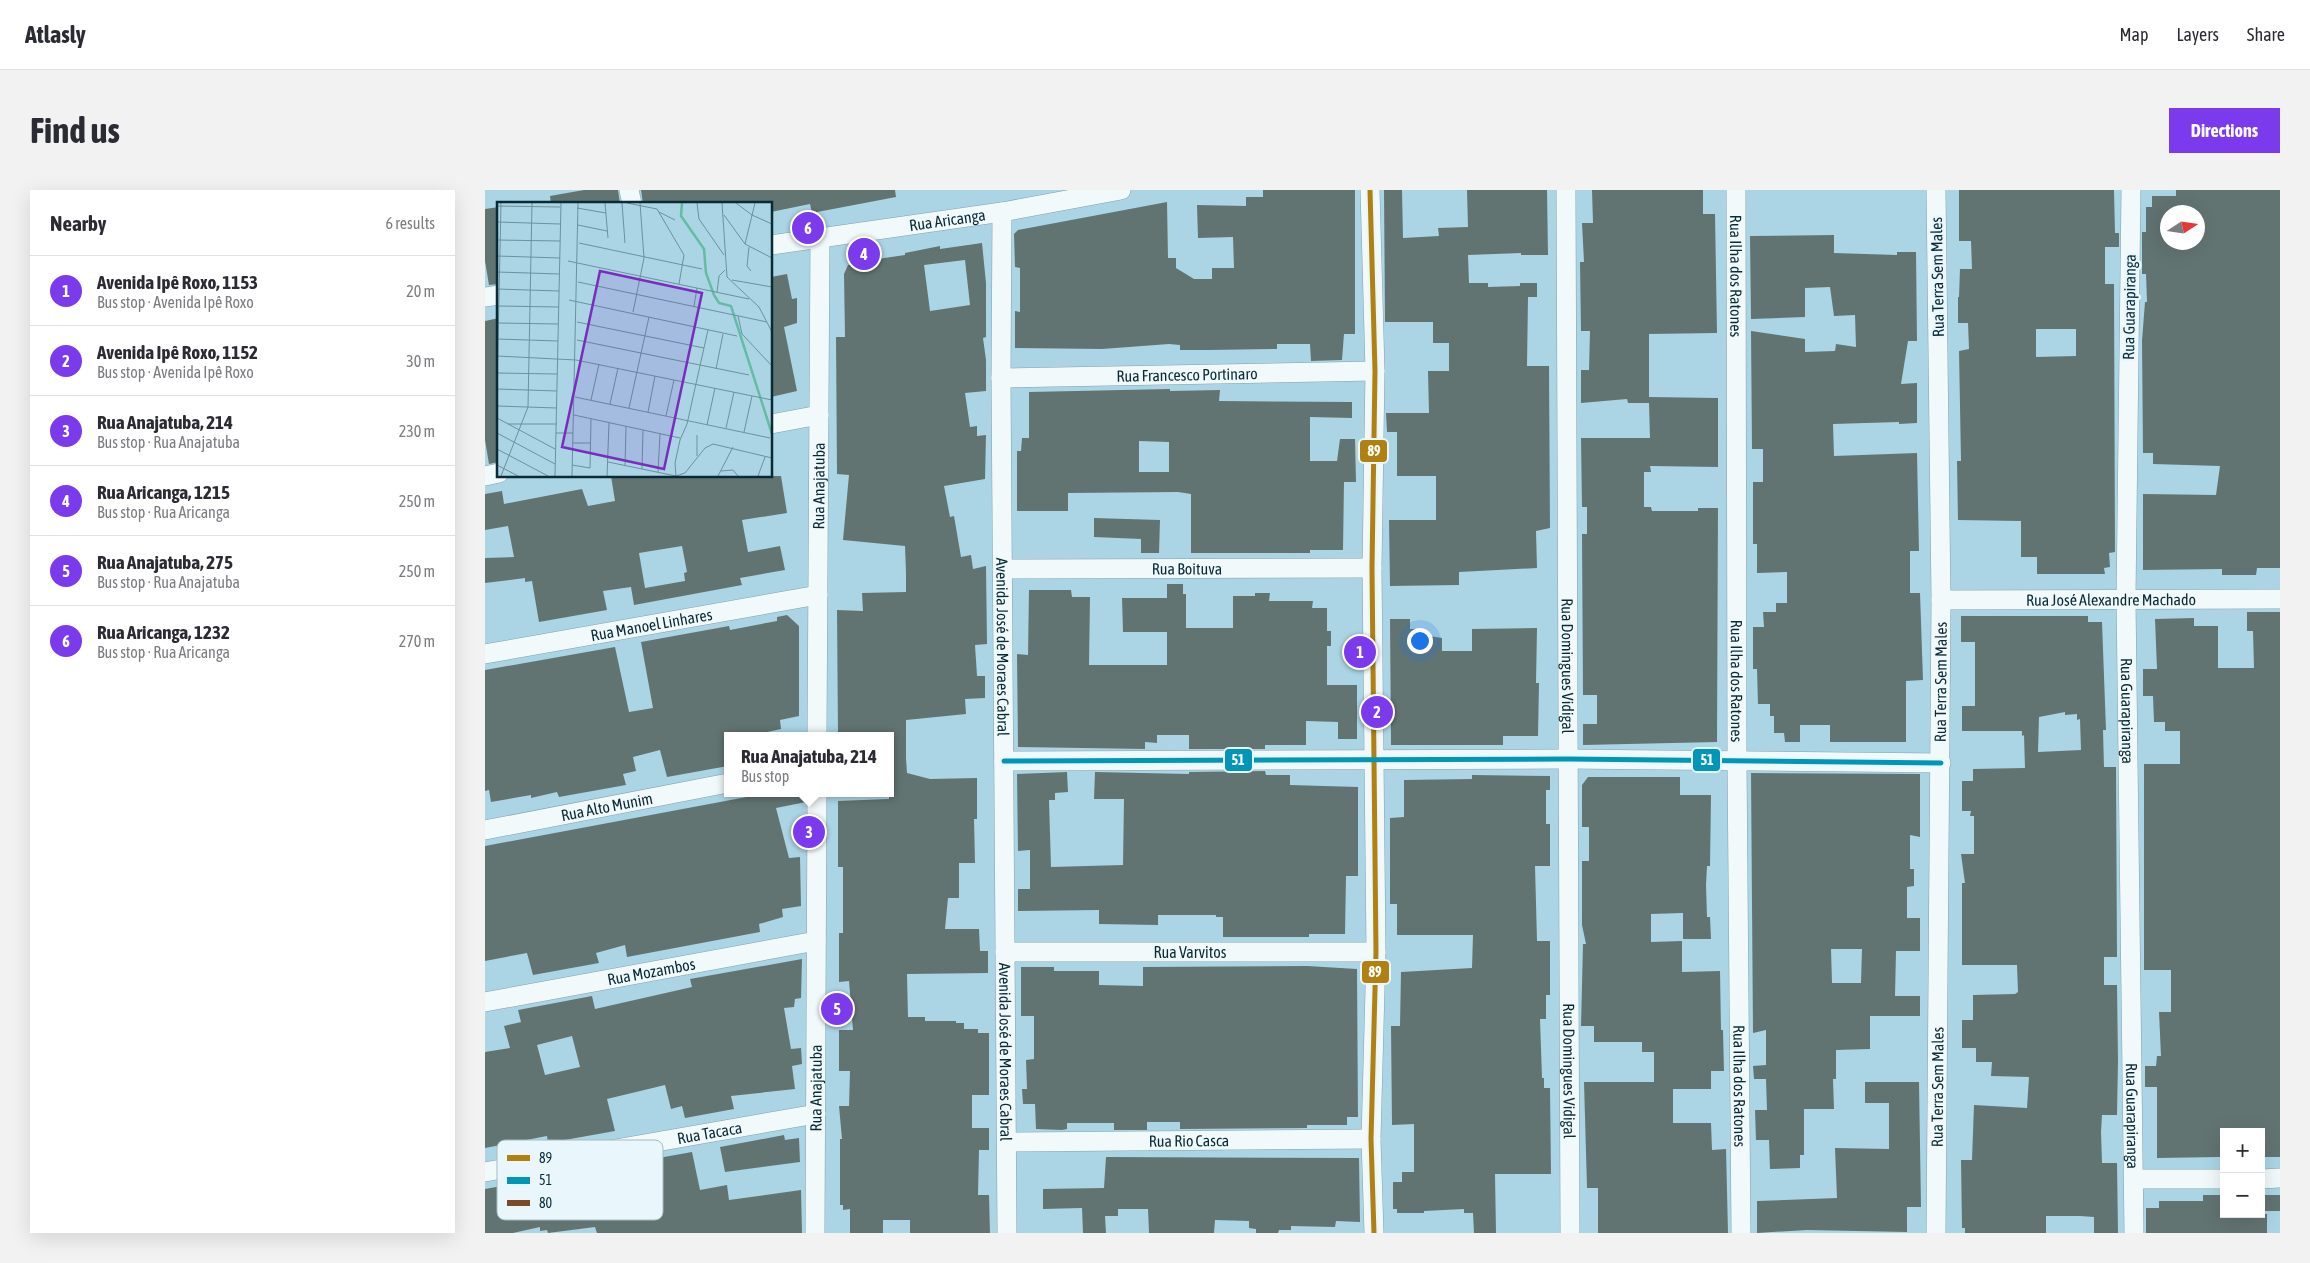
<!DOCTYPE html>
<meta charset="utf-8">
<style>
:root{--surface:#fff;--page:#f2f2f3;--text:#2b2b33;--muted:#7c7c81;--line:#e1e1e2;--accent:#7c3aed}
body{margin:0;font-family:"Asap Condensed",sans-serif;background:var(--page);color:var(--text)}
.controls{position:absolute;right:15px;bottom:15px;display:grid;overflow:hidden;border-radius:0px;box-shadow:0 5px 20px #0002}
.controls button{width:45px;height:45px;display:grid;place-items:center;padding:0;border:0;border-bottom:1px solid var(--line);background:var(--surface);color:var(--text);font:25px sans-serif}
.compass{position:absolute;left:1675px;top:15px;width:45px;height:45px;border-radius:50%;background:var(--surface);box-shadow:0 5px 20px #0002;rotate:78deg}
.you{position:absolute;left:934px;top:450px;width:18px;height:18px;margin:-12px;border:4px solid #fff;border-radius:50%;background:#1a73e8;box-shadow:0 0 0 8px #1a73e833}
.badge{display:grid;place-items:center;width:32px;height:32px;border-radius:50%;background:var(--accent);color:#fff;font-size:16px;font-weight:700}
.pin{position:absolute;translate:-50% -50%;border:2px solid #fff;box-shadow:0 1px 5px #0006}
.popup{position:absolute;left:239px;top:542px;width:170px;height:65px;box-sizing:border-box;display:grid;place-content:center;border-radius:0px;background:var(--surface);filter:drop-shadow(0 1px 4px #0005);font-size:16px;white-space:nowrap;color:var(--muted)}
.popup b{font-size:19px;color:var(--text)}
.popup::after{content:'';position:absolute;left:50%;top:100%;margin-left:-10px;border:10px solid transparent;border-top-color:var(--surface)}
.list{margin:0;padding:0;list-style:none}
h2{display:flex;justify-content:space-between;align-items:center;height:65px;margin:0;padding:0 20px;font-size:21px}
h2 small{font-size:16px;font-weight:400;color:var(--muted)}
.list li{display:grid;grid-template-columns:32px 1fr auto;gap:15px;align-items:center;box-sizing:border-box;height:70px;padding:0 20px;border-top:1px solid var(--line)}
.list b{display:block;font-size:19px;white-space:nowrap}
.list p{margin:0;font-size:16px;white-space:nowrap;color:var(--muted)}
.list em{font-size:16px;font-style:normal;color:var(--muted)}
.map{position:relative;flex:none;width:1795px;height:1043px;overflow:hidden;border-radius:0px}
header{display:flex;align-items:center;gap:30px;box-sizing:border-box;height:70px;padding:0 25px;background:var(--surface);border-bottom:1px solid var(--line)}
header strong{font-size:24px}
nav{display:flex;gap:28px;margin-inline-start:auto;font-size:18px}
.intro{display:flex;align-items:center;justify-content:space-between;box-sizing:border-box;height:120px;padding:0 30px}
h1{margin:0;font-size:35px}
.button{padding:12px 22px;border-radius:0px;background:var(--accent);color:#fff;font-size:18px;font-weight:700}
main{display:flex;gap:30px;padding:0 30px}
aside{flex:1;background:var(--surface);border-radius:0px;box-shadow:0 5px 20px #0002}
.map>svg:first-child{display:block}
.building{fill:#627472;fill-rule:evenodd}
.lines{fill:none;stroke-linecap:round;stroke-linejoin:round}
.minor-casing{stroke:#80a1ae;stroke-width:20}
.minor{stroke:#f2f9fb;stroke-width:19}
.bus-1-casing{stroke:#e9f7fd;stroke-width:9}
.bus-2-casing{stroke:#e9f7fd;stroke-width:9}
.bus-1{stroke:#b08110;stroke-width:5}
.bus-2{stroke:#0196b7;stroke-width:5}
.labels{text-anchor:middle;stroke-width:5;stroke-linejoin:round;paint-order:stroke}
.street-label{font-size:16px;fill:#092b36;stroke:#e9f7fd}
.inset-river{fill:none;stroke:#63bca3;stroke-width:2.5}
.inset-road{fill:none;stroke:#6a919f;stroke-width:1}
.view{fill:#7b2cbf;fill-opacity:0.15;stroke:#7b2cbf;stroke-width:2.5}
.inset-edge{fill:none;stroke:#092b36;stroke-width:2.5}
.key{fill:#e9f7fd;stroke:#a6bac1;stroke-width:1}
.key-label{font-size:14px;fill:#092b36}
.line-badge{stroke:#e9f7fd;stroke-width:2}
.badge-label{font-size:14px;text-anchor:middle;font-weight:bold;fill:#fff}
</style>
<header>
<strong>Atlasly</strong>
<nav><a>Map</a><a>Layers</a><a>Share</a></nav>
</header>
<div class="intro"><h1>Find us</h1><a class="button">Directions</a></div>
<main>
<aside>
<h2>Nearby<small>6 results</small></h2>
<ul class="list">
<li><span class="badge">1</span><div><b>Avenida Ipê Roxo, 1153</b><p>Bus stop · Avenida Ipê Roxo</p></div><em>20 m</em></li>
<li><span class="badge">2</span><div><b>Avenida Ipê Roxo, 1152</b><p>Bus stop · Avenida Ipê Roxo</p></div><em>30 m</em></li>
<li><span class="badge">3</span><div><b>Rua Anajatuba, 214</b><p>Bus stop · Rua Anajatuba</p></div><em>230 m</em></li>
<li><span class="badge">4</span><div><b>Rua Aricanga, 1215</b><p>Bus stop · Rua Aricanga</p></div><em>250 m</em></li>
<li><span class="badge">5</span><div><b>Rua Anajatuba, 275</b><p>Bus stop · Rua Anajatuba</p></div><em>250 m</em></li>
<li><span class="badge">6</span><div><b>Rua Aricanga, 1232</b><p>Bus stop · Rua Aricanga</p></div><em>270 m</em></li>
</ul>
</aside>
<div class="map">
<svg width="1795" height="1043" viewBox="0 0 1795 1043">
<rect width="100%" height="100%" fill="#abd5e5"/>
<!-- building -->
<g class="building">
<polygon points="99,0 133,0 135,14 66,14 65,6"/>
<polygon points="156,0 410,0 411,7 327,23 325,14 286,22 286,14 158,14"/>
<polygon points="778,0 870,0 870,144 859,144 857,170 826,171 825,154 792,154 792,159 724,160 695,160 695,155 684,154 617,159 530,158 530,121 535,122 535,78 530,77 529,44 533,40 682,12 683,68 691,68 691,78 709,89 727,89 727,78 749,78 748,47 713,48 712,15 761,16 761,7 778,7"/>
<polygon points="899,0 917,0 918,48 954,46 953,38 983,37 982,0 1062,0 1063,65 1036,65 1036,63 983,65 984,93 1003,93 1003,97 1035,96 1035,93 1052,93 1052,107 1043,107 1042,176 1064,176 1065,338 1051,341 1052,378 974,382 974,395 905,396 904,330 951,330 951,286 912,286 912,242 902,242 901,223 944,223 943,181 964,181 964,153 948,153 948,132 900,132"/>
<polygon points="1107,0 1218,0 1218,24 1230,24 1232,143 1164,144 1164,207 1233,208 1233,277 1165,276 1166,282 1159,282 1159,317 1166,317 1167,321 1213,321 1213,318 1233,318 1232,552 1098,555 1098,534 1112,534 1112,505 1098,505 1097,344 1102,344 1102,317 1097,317 1096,248 1165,248 1164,213 1143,213 1142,209 1096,213 1096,180 1104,180 1105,141 1096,141 1095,72 1099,72 1097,33 1108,33"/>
<path d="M1474,0H1629L1630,43H1634V57H1620V94H1629L1630,362L1624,363L1625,377L1619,378L1620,384H1552V367H1536V331L1473,330L1472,271H1476L1474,161L1484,159L1483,133H1473V107H1474L1475,79H1487L1486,51H1474ZM1551,139H1591V166L1551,167Z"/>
<path d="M1691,0H1795V378H1772L1771,385H1737V379L1658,380V304L1731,305L1735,276L1668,274V263H1658L1657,151L1660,112H1662L1661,84H1657V42H1661V17H1667V6H1691ZM1682,22H1712V52H1682Z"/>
<polygon points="14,17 14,94 4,95 0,71 0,19"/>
<polygon points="1349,45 1349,63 1412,65 1412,62 1431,62 1432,151 1423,151 1416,194 1432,193 1432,233 1414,234 1414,232 1348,234 1349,266 1432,263 1434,361 1425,361 1425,403 1435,403 1438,490 1421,491 1421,552 1345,552 1345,535 1315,535 1315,552 1300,552 1299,543 1289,543 1289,526 1285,526 1285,514 1273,514 1272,479 1268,479 1268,437 1279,437 1278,422 1291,422 1291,413 1302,413 1302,382 1272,383 1272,354 1268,354 1268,292 1278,292 1278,259 1267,259 1266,141 1320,149 1320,162 1350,161 1351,154 1371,157 1370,125 1349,126 1345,97 1320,98 1320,127 1266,129 1265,46"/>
<path d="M497,53L501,93V147L498,148L501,170V201L480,203L485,237L492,236V246L501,245L500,289L459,296L465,327L469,326L476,367L486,365L488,379L501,376L502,454L490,455L492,486H500V508L480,509L481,524L421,530V568L422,583L445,589L492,588V629H489L490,673H474V708H463L460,739H494L495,761H503V783L422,784L423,827H440V831H471V833H479V839H493V843H504V905H487V938H504V960H494L493,1005H504L505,1043H425V1030H398V1043H365V1019L358,1020V1015H355V949H357L354,916H364L365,881H354V840H368L364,791L354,792V743H358V677H353V611L404,609L405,546H353L352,420L378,421L377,403L421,402V383L420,356L358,350L364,285L352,284L351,147H360L359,84L363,75L372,72L420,65V63L455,56V59ZM480,70L485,115L445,121L439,75Z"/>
<polygon points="302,84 307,109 312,108 312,133 299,137 312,201 286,207 286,87"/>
<polygon points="14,128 14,272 4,274 0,250 0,131"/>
<path d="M685,199V201L735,200L734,211L867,212V228L825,227V271H852L855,249H870L871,292H859L858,360H825V363H706V304L693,302L583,303V321H532V261H536L537,248H544V202ZM654,251L684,252V282H654Z"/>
<path d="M126,286H296L302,323L257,330L263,362L295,356L300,380L255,388L257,395L149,415L146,397L118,401L122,420L54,432L47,391L40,392V388L0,393V368L29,367L23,336L0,340V304L17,301L19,314L97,299L103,316L130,311ZM197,356L202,382L199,383L200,391L160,398L154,363Z"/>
<polygon points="609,328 675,330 674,363 656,363 656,349 609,347"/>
<polygon points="682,394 698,394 698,404 701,404 701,438 748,438 748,406 770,406 770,403 785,403 784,411 828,411 827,418 842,418 842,441 846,441 846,456 842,456 842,495 872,495 872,549 853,549 853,532 821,531 821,555 780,555 780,559 704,559 704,545 672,545 672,553 660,552 660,559 533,557 532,464 543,465 544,400 586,400 587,407 605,407 604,475 682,475 682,442 638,442 637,408 682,408"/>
<polygon points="1762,422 1795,422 1795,967 1776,967 1776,942 1735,942 1735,967 1672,968 1672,897 1660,897 1660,876 1671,876 1672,866 1676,866 1674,822 1686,822 1686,780 1659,780 1659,574 1695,574 1695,541 1680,541 1680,532 1669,532 1668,506 1658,506 1658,479 1672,479 1670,429 1709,428 1709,436 1733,436 1733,478 1769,478 1768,441 1762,441"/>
<polygon points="302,425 314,436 314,526 295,530 296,539 264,546 243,546 243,576 182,587 175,560 148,567 151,581 138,584 141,595 74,607 72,602 46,608 46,605 6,612 4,600 0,601 0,480 130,457 144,522 168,518 156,452 244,436 245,440 292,431 292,427"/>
<path d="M1476,426H1603V432H1617L1621,540H1618L1619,577H1631L1632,767H1619V795H1632L1633,870L1632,925H1617L1616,942L1617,973H1632L1633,1043H1609V1027L1595,1026H1561V1043H1480V1038H1477L1476,970H1487L1489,915L1542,918L1544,887L1506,886L1507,872H1491V858H1477V830H1488V805L1530,804L1533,802L1532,775H1477V693H1480L1476,664H1489V626H1485L1486,621H1477V591H1488V579L1540,578L1539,545L1537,546V541H1477V516H1490V452H1476ZM1580,522V525L1592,524V530L1595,529L1596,560L1553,562L1554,527Z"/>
<polygon points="905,429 925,429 925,439 930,439 931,444 957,448 957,461 987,461 987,439 1052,438 1051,493 1054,493 1053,546 1018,546 1018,555 906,555"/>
<polygon points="780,581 781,585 805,585 805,595 873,597 873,686 861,686 860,744 824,744 824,747 738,747 738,727 731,727 731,725 673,725 673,735 614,734 614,720 533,721 533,699 545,699 545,660 533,661 532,584 582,582 583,602 570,603 570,610 564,610 566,677 638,675 639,609 609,609 610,582 704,584 704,582"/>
<path d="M1266,583L1435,584V647L1425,645V679H1429V696L1422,697V728H1435V761H1411L1410,806H1435V826H1385V859L1351,860V889H1348L1349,919H1319V965H1315V978L1285,979L1284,950H1271L1270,920H1282L1281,889H1269L1268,876L1281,875V840L1268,843ZM1346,759H1377L1376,793H1347Z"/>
<polygon points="987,585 1065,586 1065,600 1061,600 1061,634 1065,634 1065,676 1050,676 1052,751 1065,751 1065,805 1061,805 1061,829 1055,829 1057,888 1059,888 1059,898 1065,898 1066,984 1010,984 1011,1043 989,1043 988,1023 979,1023 979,1019 939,1021 939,1023 912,1023 912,1019 908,1019 908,992 917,992 917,982 929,982 929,934 907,935 906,836 915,836 916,782 987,778 988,745 912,745 912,714 905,714 905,628 919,627 919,590 987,589"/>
<polygon points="1103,587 1195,587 1195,605 1226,605 1225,676 1222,676 1221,695 1222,727 1225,727 1226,749 1198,749 1198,723 1166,724 1166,752 1197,751 1197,782 1235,781 1236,840 1238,840 1239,881 1226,881 1226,899 1188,899 1188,933 1226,933 1227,960 1241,959 1243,1043 1113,1043 1113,998 1102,998 1099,892 1169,892 1169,862 1157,862 1157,852 1109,852 1109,836 1096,836 1098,754 1101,754 1097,735 1097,671 1104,671 1104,637 1097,637 1097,595"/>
<polygon points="283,603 321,603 321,612 291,618 304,668 315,667 316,716 297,719 298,727 274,734 275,742 142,767 140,755 111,763 114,773 48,785 42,763 0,771 0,656"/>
<path d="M317,769L316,808L310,809L309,817L299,818L306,859L316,858L317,874L307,876L310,899L246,906L249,919L200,928L197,916L186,919L180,895L122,909L130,941L63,953L62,946L0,958V862L25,858L19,836L36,832L33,820L107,806L110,819L207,797L205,789ZM87,846L95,877L60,885L52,855Z"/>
<polygon points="822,776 872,779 873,927 862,927 862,935 822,935 822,938 695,939 695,932 662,932 662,940 629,940 629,933 582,933 582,939 577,940 551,939 550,914 538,914 537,899 542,899 541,870 549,869 549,826 536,826 536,777 569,777 569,781 614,781 614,795 658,796 658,777"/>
<polygon points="1380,892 1434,892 1436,1017 1422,1017 1422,1042 1322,1040 1272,1043 1272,1011 1352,1008 1350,958 1404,959 1404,913 1380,913"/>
<polygon points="299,945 300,950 314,948 315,972 240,982 235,957"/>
<polygon points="207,962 215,1000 242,995 244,1010 316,1000 317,1043 112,1043 110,1037 63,1043 62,1040 55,1041 55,1037 28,1043 0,1043 0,999 87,983 89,994 114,990 142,985 140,974"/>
<polygon points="621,967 874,968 875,1032 851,1031 850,1037 806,1036 806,1040 794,1040 793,1043 771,1043 771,1039 764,1038 764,1031 730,1030 729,1043 664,1043 663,1019 633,1019 633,1026 620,1026 621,1043 598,1043 597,1018 558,1019 558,999 619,998"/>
<polygon points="1718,1005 1739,1005 1739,1024 1782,1024 1782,1043 1661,1043 1661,1018 1674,1018 1674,1011 1718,1011"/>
<rect x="1776" y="1005" width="19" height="16"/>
</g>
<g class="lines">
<!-- minor casing -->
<g class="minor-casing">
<g id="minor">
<polyline points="144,0 147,14"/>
<polyline points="885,0 890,181 887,378 891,762 886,949 889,1043"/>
<path id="s1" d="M1081,0L1085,1043"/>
<path id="s2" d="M1251,0L1252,570L1256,1043"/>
<path id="s3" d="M1646,0L1641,409L1649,1043"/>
<path id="s4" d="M517,22L516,188L522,1043"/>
<path id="s5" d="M286,55L517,22L636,0"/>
<polyline points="0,107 14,105"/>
<path id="s6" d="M516,188L890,181"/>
<polyline points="286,234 334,225"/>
<polyline points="0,286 14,283"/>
<path id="s7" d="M517,379L887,378"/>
<path id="s8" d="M1456,410L1795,409"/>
<path id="s9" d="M0,464L333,405"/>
<path id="s10" d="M332,546L335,46"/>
<polyline points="519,571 1083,569 1456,573"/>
<path id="s11" d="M0,640L243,593"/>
<path id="s12" d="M520,762H891"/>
<path id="s13" d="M0,812L331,751"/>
<path id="s14" d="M522,952L886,949"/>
<path id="s15" d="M0,982L331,924"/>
<polyline points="1649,989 1739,989"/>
<polyline points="1776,989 1795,988"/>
<path id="s16" d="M330,1043L332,603"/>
<path id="s17" d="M1451,1043L1456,410L1451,0"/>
</g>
</g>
<!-- minor -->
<use href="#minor" class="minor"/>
<!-- bus-1 casing -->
<g class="bus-1-casing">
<polyline id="bus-1" points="885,0 890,181 887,378 891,762 886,949 889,1043"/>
</g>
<!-- bus-2 casing -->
<g class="bus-2-casing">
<polyline id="bus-2" points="519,571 1083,569 1456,573"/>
</g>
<!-- bus-1 -->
<use href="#bus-1" class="bus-1"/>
<!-- bus-2 -->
<use href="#bus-2" class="bus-2"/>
</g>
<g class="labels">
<!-- street labels -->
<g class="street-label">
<text dy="6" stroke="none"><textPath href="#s5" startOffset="178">Rua Aricanga</textPath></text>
<text dy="6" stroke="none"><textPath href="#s2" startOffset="86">Rua Ilha dos Ratones</textPath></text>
<text transform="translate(1452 87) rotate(-91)" y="6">Rua Terra Sem Males</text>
<text transform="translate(1644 117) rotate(-89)" y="6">Rua Guarapiranga</text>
<text dy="6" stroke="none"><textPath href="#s6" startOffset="186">Rua Francesco Portinaro</textPath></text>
<text dy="6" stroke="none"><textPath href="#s10" startOffset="250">Rua Anajatuba</textPath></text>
<text dy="6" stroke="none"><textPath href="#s7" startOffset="185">Rua Boituva</textPath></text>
<text dy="6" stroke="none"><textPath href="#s8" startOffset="170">Rua José Alexandre Machado</textPath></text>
<text dy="6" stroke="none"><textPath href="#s9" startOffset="169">Rua Manoel Linhares</textPath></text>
<text dy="6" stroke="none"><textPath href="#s4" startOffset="435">Avenida José de Moraes Cabral</textPath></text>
<text dy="6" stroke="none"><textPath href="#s1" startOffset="476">Rua Domingues Vidigal</textPath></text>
<text dy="6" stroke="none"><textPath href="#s2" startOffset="491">Rua Ilha dos Ratones</textPath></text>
<text dy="6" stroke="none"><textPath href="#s17" startOffset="551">Rua Terra Sem Males</textPath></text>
<text dy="6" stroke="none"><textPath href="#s3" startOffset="521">Rua Guarapiranga</textPath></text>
<text dy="6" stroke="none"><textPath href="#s11" startOffset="124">Rua Alto Munim</textPath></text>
<text dy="6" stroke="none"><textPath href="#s12" startOffset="185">Rua Varvitos</textPath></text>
<text dy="6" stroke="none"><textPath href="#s13" startOffset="169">Rua Mozambos</textPath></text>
<text dy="6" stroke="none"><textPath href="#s4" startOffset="840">Avenida José de Moraes Cabral</textPath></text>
<text dy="6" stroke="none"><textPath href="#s1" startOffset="881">Rua Domingues Vidigal</textPath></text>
<text dy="6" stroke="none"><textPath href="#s2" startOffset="896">Rua Ilha dos Ratones</textPath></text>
<text dy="6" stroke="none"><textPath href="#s17" startOffset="146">Rua Terra Sem Males</textPath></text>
<text dy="6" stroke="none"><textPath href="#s16" startOffset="145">Rua Anajatuba</textPath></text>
<text dy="6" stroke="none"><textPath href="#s3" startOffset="926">Rua Guarapiranga</textPath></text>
<text dy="6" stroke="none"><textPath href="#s15" startOffset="228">Rua Tacaca</textPath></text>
<text dy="6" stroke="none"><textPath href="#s14" startOffset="182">Rua Rio Casca</textPath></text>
</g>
</g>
<!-- overview -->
<g transform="translate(12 12)">
<rect width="275" height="275" fill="#abd5e5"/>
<path class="inset-river" d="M185,1L184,14L207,47L209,71L217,93L222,101L234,104L275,232"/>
<path class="inset-road" d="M108,1L111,36M125,1L128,41M130,1L160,7M200,1L202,17L227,53M225,1L230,75L262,105L275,130M239,1L255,13L275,22M0,4L63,5M80,6L109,11M160,7L187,53L182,82M162,10L178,18M227,13L248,42L275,56M0,20L63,22M81,23L110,29M0,38L63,39M82,41L205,67M248,42L258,1M252,45L250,64L254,69M0,54L63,56M71,59L252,97M0,70L62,72M235,78L275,85M81,80L270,120M0,87L62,89M220,90L222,74L228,68M72,98L240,134M1,104L62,105M197,104L200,86M136,110L147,56L143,1M241,114L245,132L275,164M80,120L207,146M1,121L61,122M0,137L61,139M80,138L252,173M0,154L79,158L275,198M219,167L226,132M0,171L60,172M0,187L60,189M0,188L4,1M78,195L273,236M94,198L102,162M113,202L121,166M0,204L60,206M132,206L152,115M151,210L158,174M77,213L183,236M169,214L177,178M0,216L58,247M11,222H60M210,223L218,186M229,226L237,190M247,230L255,194M0,231L58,262M59,231H76M76,241H93M0,247L51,274M200,254V233M111,260L179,274L188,271L208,246L216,242L275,256M0,263L21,274M75,263L93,266L94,217M128,264L129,225M145,267L146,228M224,269L236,268L241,274M161,270L163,232M4,274L31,205L35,1M58,274L64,1M75,274L81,1M110,274L112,221M179,274L178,261L183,238L190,222L211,128M221,274L236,245M261,274L268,255"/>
<path class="view" d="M103,69L205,91L167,267L65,245Z"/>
<rect width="275" height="275" class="inset-edge"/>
</g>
<!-- legend -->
<rect x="12" y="950" width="166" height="80" rx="8" class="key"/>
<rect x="22" y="965" width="23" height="6" fill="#b08110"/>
<rect x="22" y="987" width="23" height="7" fill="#0196b7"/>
<rect x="22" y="1010" width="23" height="6" fill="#7a4b2a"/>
<g class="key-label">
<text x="54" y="973">89</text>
<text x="54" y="995">51</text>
<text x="54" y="1018">80</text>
</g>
<g class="line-badge">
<rect x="874" y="249" width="29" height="24" rx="5" fill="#b08110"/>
<rect x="739" y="558" width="29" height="24" rx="5" fill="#0196b7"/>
<rect x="1207" y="558" width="29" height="24" rx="5" fill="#0196b7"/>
<rect x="876" y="770" width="29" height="24" rx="5" fill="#b08110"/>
</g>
<g class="badge-label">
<text x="889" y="266">89</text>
<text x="753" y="575">51</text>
<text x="1222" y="575">51</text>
<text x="890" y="787">89</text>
</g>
</svg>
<div class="controls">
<button>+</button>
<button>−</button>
</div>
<svg class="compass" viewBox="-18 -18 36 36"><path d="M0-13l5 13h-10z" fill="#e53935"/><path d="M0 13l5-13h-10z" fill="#7c7c81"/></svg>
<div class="you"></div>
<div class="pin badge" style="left:875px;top:462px">1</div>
<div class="pin badge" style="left:892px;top:522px">2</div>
<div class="pin badge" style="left:324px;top:642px">3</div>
<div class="popup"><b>Rua Anajatuba, 214</b>Bus stop</div>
<div class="pin badge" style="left:379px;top:64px">4</div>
<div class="pin badge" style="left:352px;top:819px">5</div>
<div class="pin badge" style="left:323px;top:38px">6</div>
</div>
</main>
